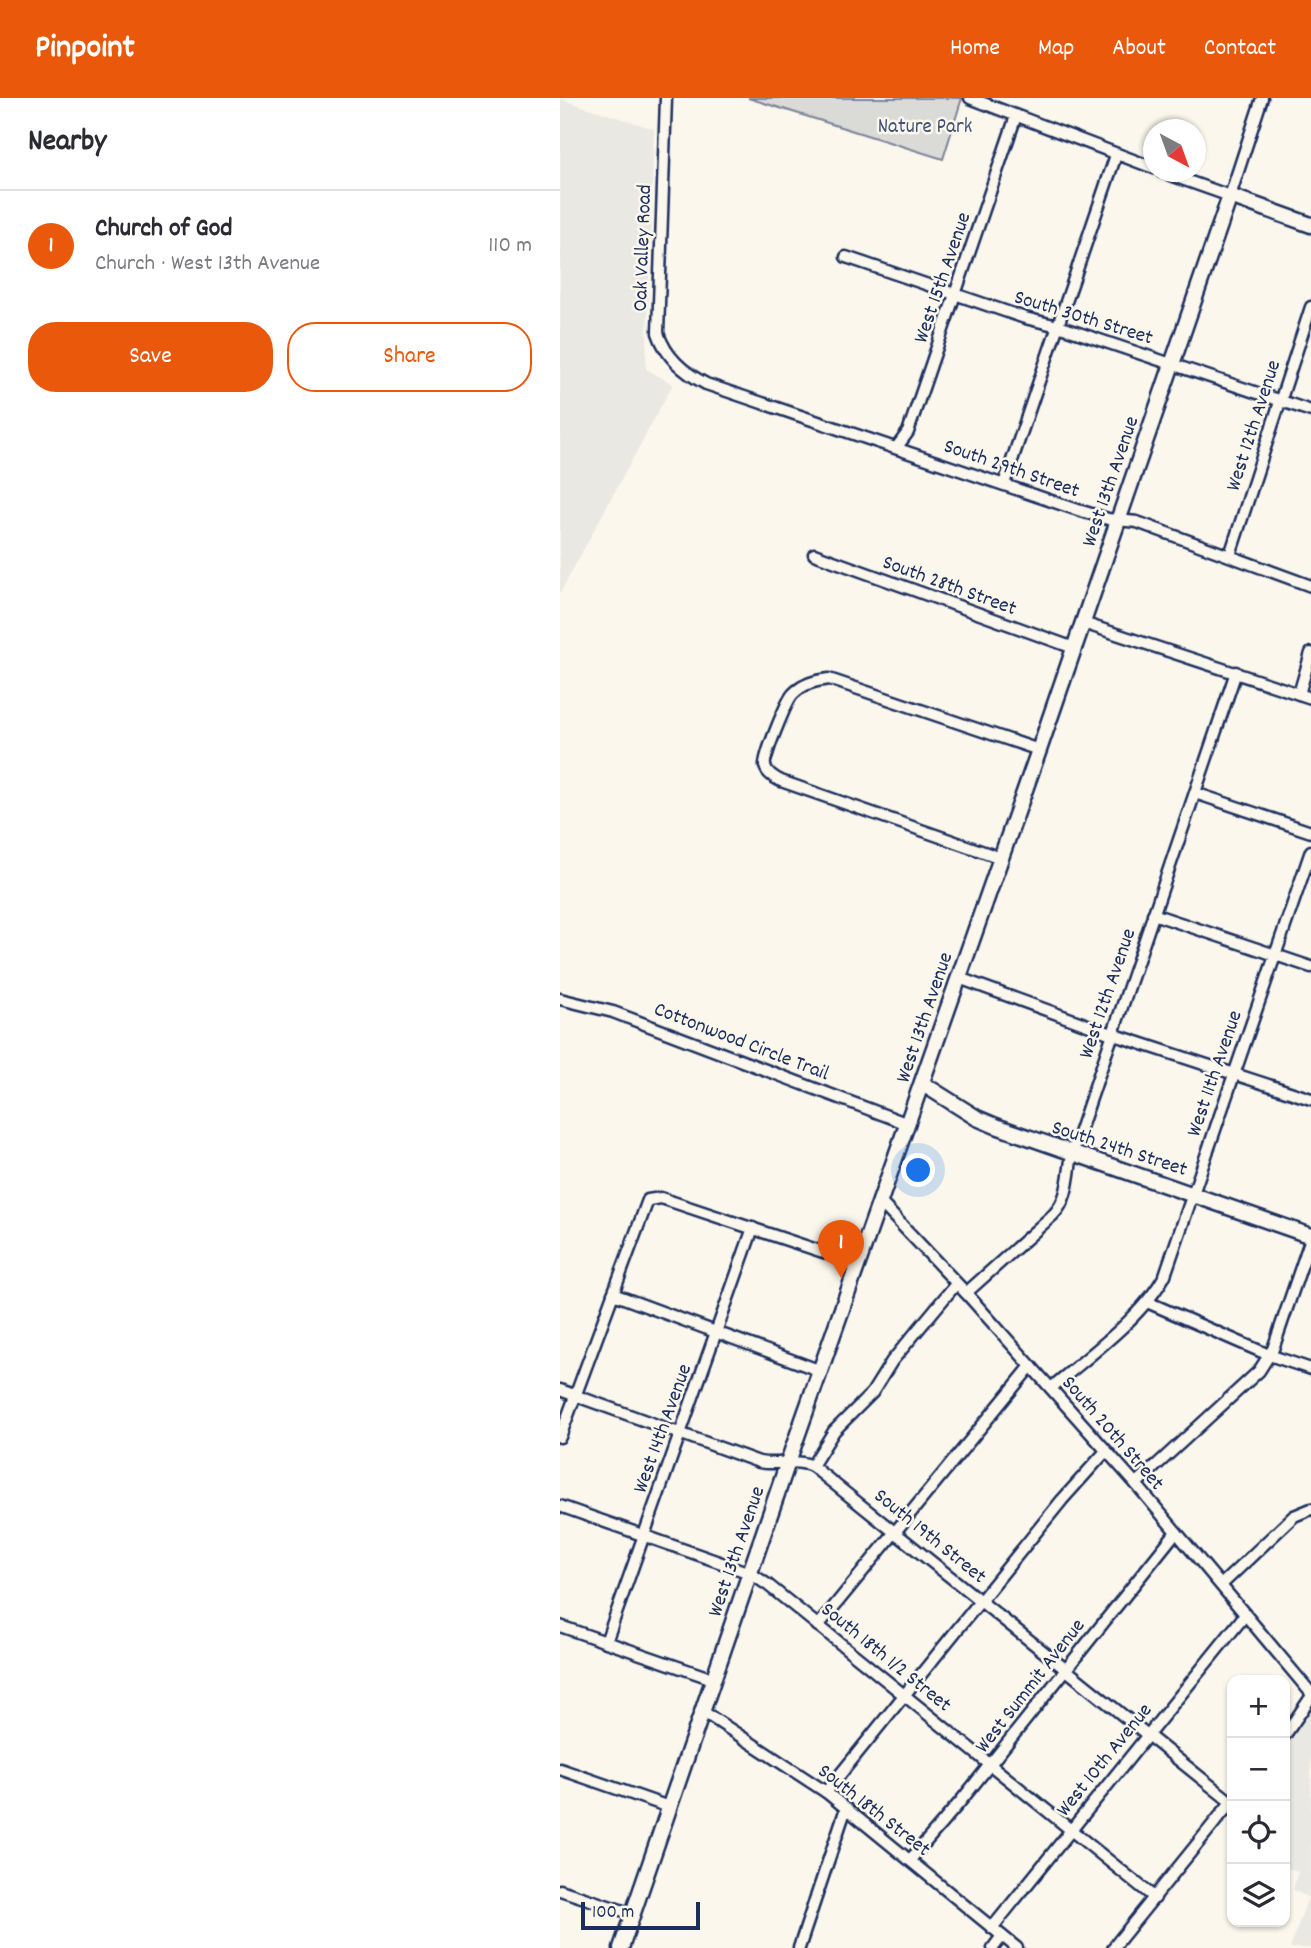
<!DOCTYPE html>
<meta charset="utf-8">
<style>
:root{--surface:#fff;--page:#f7f7f7;--text:#2b2b33;--muted:#7c7c81;--line:#e1e1e2;--accent:#ea580c}
body{margin:0;font-family:Dekko,sans-serif;background:var(--page);color:var(--text)}
.controls{position:absolute;right:21px;bottom:21px;display:grid;overflow:hidden;border-radius:14px;box-shadow:0 2px 5px #0004}
.controls button{width:63px;height:63px;display:grid;place-items:center;padding:0;border:0;border-bottom:2px solid var(--line);background:var(--surface);color:var(--text);font:35px sans-serif}
.compass{position:absolute;left:583px;top:21px;width:63px;height:63px;border-radius:50%;background:var(--surface);box-shadow:0 2px 5px #0004;rotate:139deg}
.scale{position:absolute;left:21px;bottom:18px;width:119px;box-sizing:border-box;padding-left:7px;border:4px solid #1b2f5e;border-top:0;font-size:19px;line-height:24px;white-space:nowrap;color:#1b2f5e;-webkit-text-stroke:5px #fbf7ec;paint-order:stroke}
.you{position:absolute;left:359px;top:1073px;width:24px;height:24px;margin:-18px;border:5px solid #fff;border-radius:50%;background:#1a73e8;box-shadow:0 0 0 10px #1a73e833}
.badge{display:grid;place-items:center;width:46px;height:46px;border-radius:50%;background:var(--accent);color:#fff;font-size:23px;font-weight:700}
.pin{position:absolute;translate:-50% -58px;filter:drop-shadow(0 2px 4px #0008)}
.pin::after{content:'';position:absolute;top:37px;width:24px;height:21px;background:inherit;clip-path:polygon(0 0,100% 0,50% 100%)}
.list{margin:0;padding:0;list-style:none}
h2{display:flex;justify-content:space-between;align-items:center;height:91px;margin:0;padding:0 28px;font-size:30px}
h2 small{font-size:23px;font-weight:400;color:var(--muted)}
.list li{display:grid;grid-template-columns:46px 1fr auto;gap:21px;align-items:center;box-sizing:border-box;height:112px;padding:0 28px;border-top:2px solid var(--line)}
.list b{display:block;font-size:26px;white-space:nowrap}
.list p{margin:0;font-size:23px;white-space:nowrap;color:var(--muted)}
.list em{font-size:23px;font-style:normal;color:var(--muted)}
.actions{display:flex;gap:14px;padding:21px 28px}
.actions a{flex:1;padding:16px 0;border:2px solid var(--accent);border-radius:28px;text-align:center;font-size:24px;color:var(--accent)}
.actions .main{background:var(--accent);color:#fff}
.icon{flex:none;width:38px;height:38px;fill:none;stroke:currentColor;stroke-width:2;stroke-linecap:round;stroke-linejoin:round}
.map{position:relative;flex:none;width:751px;height:1850px;overflow:hidden}
header{display:flex;align-items:center;gap:42px;box-sizing:border-box;height:98px;padding:0 35px;background:var(--accent);color:#fff}
header strong{font-size:33px}
nav{display:flex;gap:38px;margin-inline-start:auto;font-size:24px}
main{display:flex}
aside{flex:1;background:var(--surface)}
.map>svg:first-child{display:block}
.built{fill:#eae8e2}
.green{fill:#dadad7;stroke:#7a849a;stroke-width:2}
.lines{fill:none;stroke-linecap:round;stroke-linejoin:round}
.street-casing{stroke:#1b2f5e;stroke-width:15}
.secondary-casing{stroke:#1b2f5e;stroke-width:19}
.street{stroke:#fbf7ec;stroke-width:10}
.secondary{stroke:#fbf7ec;stroke-width:14}
.labels{text-anchor:middle;stroke-width:5;stroke-linejoin:round;paint-order:stroke}
.park-label{font-size:21px;fill:#415176;stroke:#fbf7ec}
.street-label{font-size:21px;fill:#1b2f5e;stroke:#fbf7ec}
</style>
<header>
<strong>Pinpoint</strong>
<nav><a>Home</a><a>Map</a><a>About</a><a>Contact</a></nav>
</header>
<main>
<aside>
<h2>Nearby<small></small></h2>
<ul class="list">
<li><span class="badge">1</span><div><b>Church of God</b><p>Church · West 13th Avenue</p></div><em>110 m</em></li>
</ul>
<div class="actions"><a class="main">Save</a><a>Share</a></div>
</aside>
<div class="map">
<svg width="751" height="1850" viewBox="0 0 751 1850">
<rect width="100%" height="100%" fill="#fbf7ec"/>
<filter id="ink" filterUnits="userSpaceOnUse"><feTurbulence type="fractalNoise" baseFrequency=".0143" numOctaves="2"/><feDisplacementMap in="SourceGraphic" scale="14" xChannelSelector="R" yChannelSelector="G"/><feConvolveMatrix kernelMatrix="1 2 1 2 8 2 1 2 1" color-interpolation-filters="sRGB"/></filter>
<g filter="url(#ink)">
<!-- built -->
<g class="built">
<polygon points="0,1 94,31 86,271 113,286 0,495"/>
<polygon points="751,1609 751,1850 730,1850 748,1799 733,1792 738,1773 725,1769 725,1644"/>
</g>
<!-- green -->
<polygon class="green" points="188,0 402,0 383,61"/>
<g class="lines">
<!-- street casing -->
<g class="street-casing">
<g id="street">
<path d="M106,0L98,235C106,259 123,274 146,286L518,412L548,421L577,424L751,488"/>
<polyline points="410,0 594,70"/>
<polyline points="602,74 670,98 702,0"/>
<polyline points="286,159 465,220 498,228 751,313"/>
<polyline points="337,349 348,334 456,18"/>
<polyline points="444,386 556,57"/>
<polyline points="254,456 514,550"/>
<polyline points="670,457 751,209"/>
<polyline points="523,525 751,600"/>
<polyline points="739,596 751,555"/>
<polyline points="635,695 751,734"/>
<path d="M441,760L221,683C215,680 207,676 205,668C203,660 227,602 233,596C244,585 255,583 269,581L479,652"/>
<polyline points="593,816 751,869"/>
<polyline points="399,880 552,936 751,1001"/>
<polyline points="0,901 53,914 348,1026"/>
<polyline points="321,1105 406,1195 576,1386 751,1595"/>
<path d="M406,1195L493,1117C509,1101 508,1078 512,1056L676,574"/>
<polyline points="53,1196 261,1273"/>
<polyline points="587,1204 709,1257 751,1271"/>
<path d="M491,1290C527,1259 583,1219 605,1177L751,753"/>
<path d="M0,1292L199,1364C217,1368 237,1360 252,1368L671,1704"/>
<polyline points="0,1339 88,1102 101,1100 299,1166"/>
<polyline points="252,1368 274,1333 312,1295 332,1263 396,1186"/>
<polyline points="576,1386 699,1273 713,1251 751,1140"/>
<polyline points="0,1408 190,1475 208,1487 595,1800"/>
<polyline points="661,1487 734,1418 751,1411"/>
<polyline points="0,1528 153,1581"/>
<polyline points="258,1528 471,1268"/>
<polyline points="46,1544 193,1130"/>
<polyline points="142,1613 266,1694 457,1850"/>
<polyline points="725,1637 751,1599"/>
<polyline points="0,1671 109,1709"/>
<polyline points="266,1694 502,1402 546,1353"/>
<polyline points="350,1762 400,1704 616,1434"/>
<polyline points="0,1792 73,1816"/>
<polyline points="432,1830 685,1517"/>
<polyline points="239,1850 286,1710"/>
<polyline points="433,1850 442,1838"/>
<polyline points="553,1850 672,1703"/>
</g>
</g>
<!-- secondary casing -->
<g class="secondary-casing">
<g id="secondary">
<polyline points="363,986 417,1020 436,1028 751,1138"/>
<polyline points="61,1850 228,1364 479,652 670,98 751,127"/>
</g>
</g>
<!-- street -->
<use href="#street" class="street"/>
<!-- secondary -->
<use href="#secondary" class="secondary"/>
</g>
</g>
<g class="labels">
<!-- park labels -->
<g class="park-label">
<text x="365" y="34">Nature Park</text>
</g>
<!-- street labels -->
<g class="street-label">
<text transform="translate(81 150) rotate(-88)" y="7">Oak Valley Road</text>
<text transform="translate(381 179) rotate(-71)" y="7">West 15th Avenue</text>
<text transform="translate(524 218) rotate(17)" y="7">South 30th Street</text>
<text transform="translate(692 327) rotate(-72)" y="7">West 12th Avenue</text>
<text transform="translate(452 369) rotate(19)" y="7">South 29th Street</text>
<text transform="translate(549 383) rotate(-71)" y="7">West 13th Avenue</text>
<text transform="translate(390 486) rotate(20)" y="7">South 28th Street</text>
<text transform="translate(546 895) rotate(-71)" y="7">West 12th Avenue</text>
<text transform="translate(363 919) rotate(-71)" y="7">West 13th Avenue</text>
<text transform="translate(182 942) rotate(21)" y="7">Cottonwood Circle Trail</text>
<text transform="translate(653 975) rotate(-71)" y="7">West 11th Avenue</text>
<text transform="translate(560 1049) rotate(18)" y="7">South 24th Street</text>
<text transform="translate(101 1330) rotate(-70)" y="7">West 14th Avenue</text>
<text transform="translate(554 1334) rotate(49)" y="7">South 20th Street</text>
<text transform="translate(371 1437) rotate(39)" y="7">South 19th Street</text>
<text transform="translate(175 1453) rotate(-71)" y="7">West 13th Avenue</text>
<text transform="translate(327 1558) rotate(39)" y="7">South 18th 1/2 Street</text>
<text transform="translate(469 1587) rotate(-52)" y="7">West Summit Avenue</text>
<text transform="translate(543 1661) rotate(-51)" y="7">West 10th Avenue</text>
<text transform="translate(315 1711) rotate(38)" y="7">South 18th Street</text>
</g>
</g>
</svg>
<div class="controls">
<button>+</button>
<button>−</button>
<button><svg class="icon" aria-label="locate" viewBox="0 0 24 24"><circle cx="12" cy="12" r="6"/><path d="M12 2v4M12 18v4M2 12h4M18 12h4"/></svg></button>
<button><svg class="icon" aria-label="layers" viewBox="0 0 24 24"><path d="M12 4l9 5-9 5-9-5zM3 14l9 5 9-5"/></svg></button>
</div>
<svg class="compass" viewBox="-18 -18 36 36"><path d="M0-13l5 13h-10z" fill="#e53935"/><path d="M0 13l5-13h-10z" fill="#7c7c81"/></svg>
<div class="scale">100 m</div>
<div class="you"></div>
<div class="pin badge" style="left:281px;top:1180px">1</div>
</div>
</main>
